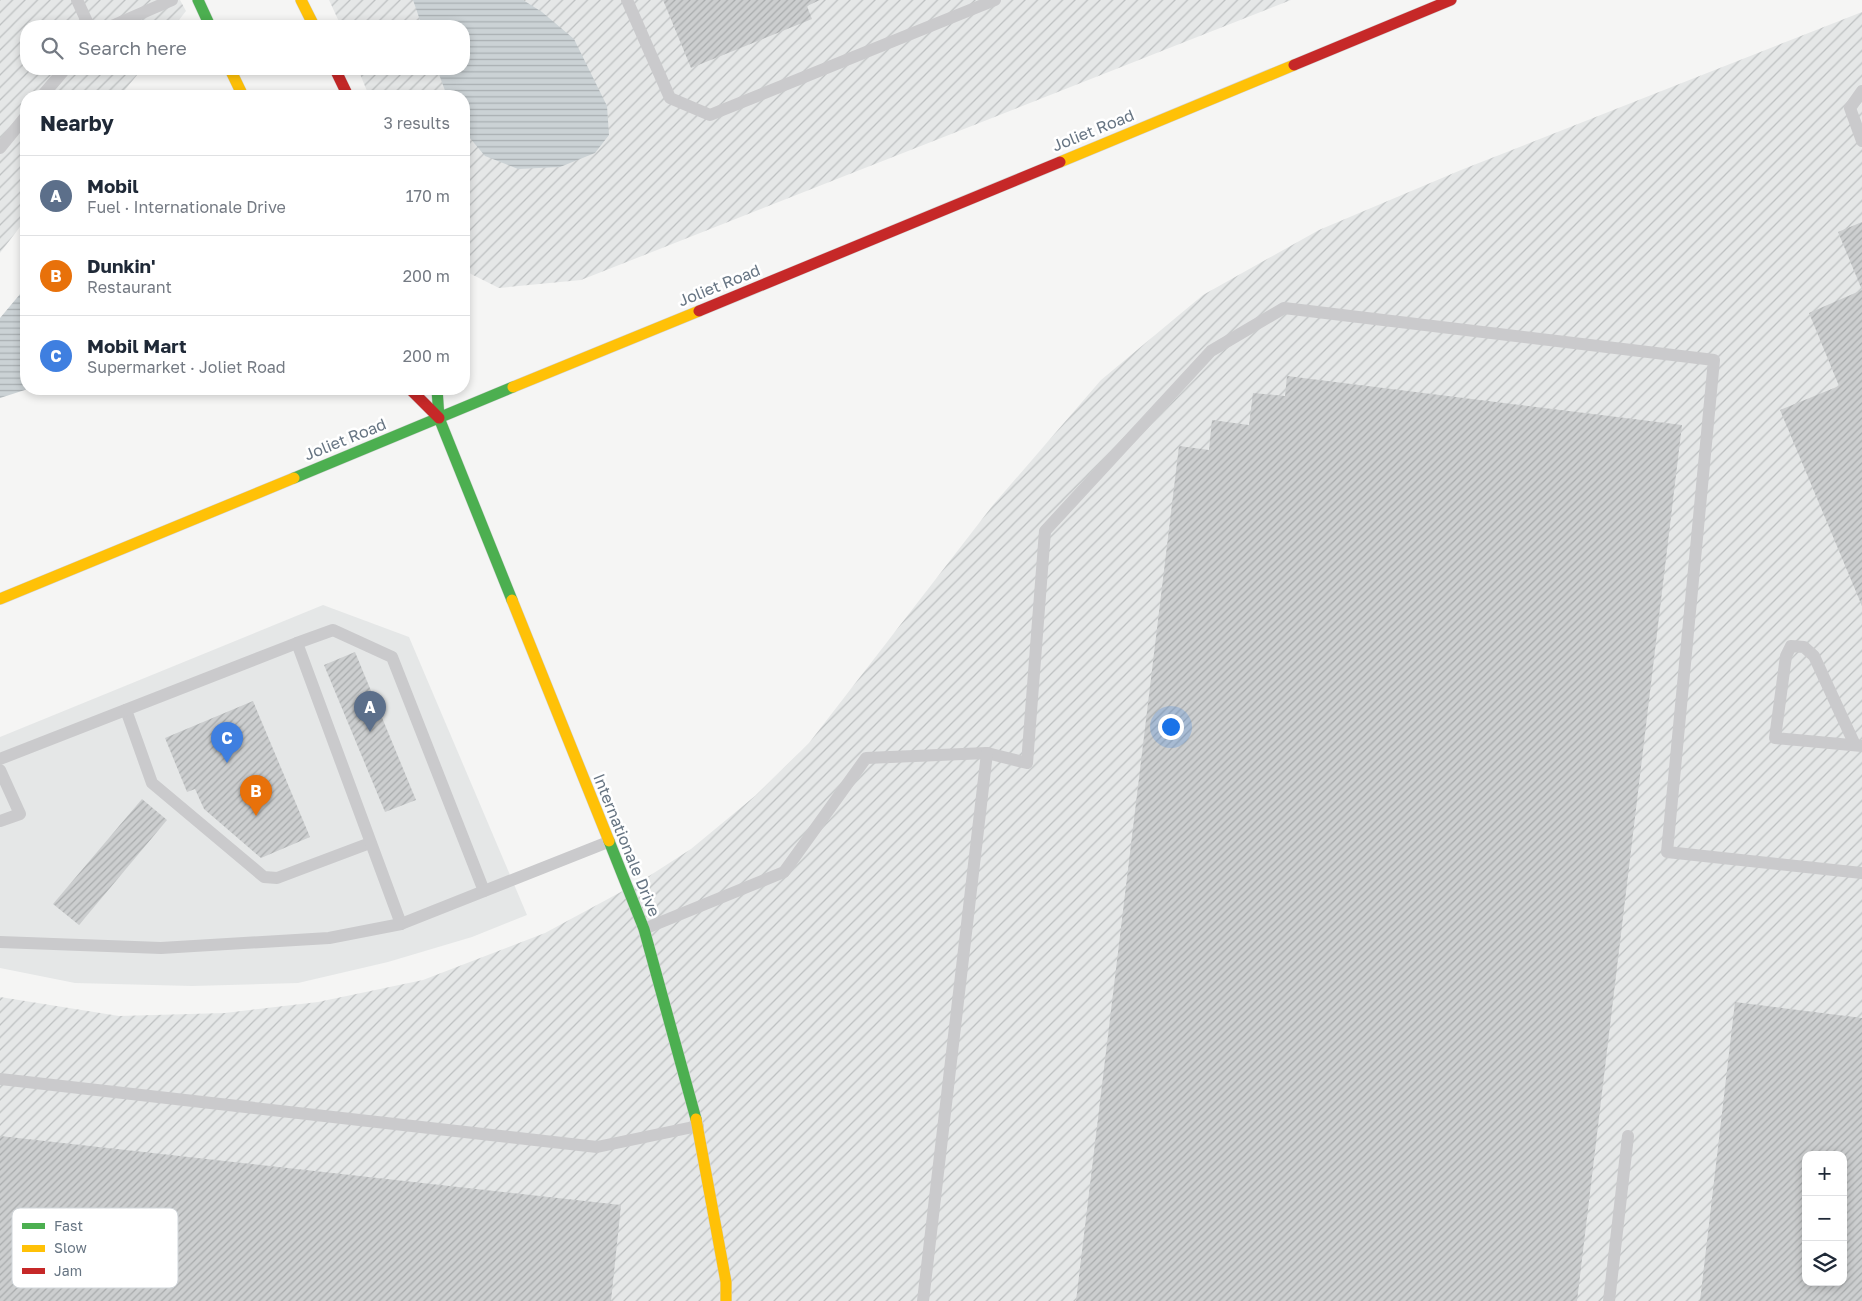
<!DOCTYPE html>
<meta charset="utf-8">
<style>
:root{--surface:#fff;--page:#f2f2f3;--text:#1f2937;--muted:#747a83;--line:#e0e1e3;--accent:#565f6b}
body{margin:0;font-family:"Golos Text",sans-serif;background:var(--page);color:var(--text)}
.controls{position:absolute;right:15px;bottom:15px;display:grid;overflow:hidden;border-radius:10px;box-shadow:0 2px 8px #0003}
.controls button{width:45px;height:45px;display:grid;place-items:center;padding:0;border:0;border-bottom:1px solid var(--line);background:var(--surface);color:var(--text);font:25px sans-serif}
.you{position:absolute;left:1170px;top:726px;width:18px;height:18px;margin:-12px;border:4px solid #fff;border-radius:50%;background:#1a73e8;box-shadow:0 0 0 8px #1a73e833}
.badge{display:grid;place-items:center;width:32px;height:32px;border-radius:50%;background:var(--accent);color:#fff;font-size:16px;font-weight:700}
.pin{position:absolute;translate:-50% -41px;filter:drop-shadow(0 1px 2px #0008)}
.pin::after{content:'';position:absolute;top:26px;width:18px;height:15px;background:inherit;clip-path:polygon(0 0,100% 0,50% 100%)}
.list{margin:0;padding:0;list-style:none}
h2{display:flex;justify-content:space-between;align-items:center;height:65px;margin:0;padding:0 20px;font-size:21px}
h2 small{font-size:16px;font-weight:400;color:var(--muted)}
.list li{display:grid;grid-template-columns:32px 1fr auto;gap:15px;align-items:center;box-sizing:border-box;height:80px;padding:0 20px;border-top:1px solid var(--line)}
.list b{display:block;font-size:19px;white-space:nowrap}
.list p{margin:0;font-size:16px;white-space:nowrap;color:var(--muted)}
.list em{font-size:16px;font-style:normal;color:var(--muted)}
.icon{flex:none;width:28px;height:28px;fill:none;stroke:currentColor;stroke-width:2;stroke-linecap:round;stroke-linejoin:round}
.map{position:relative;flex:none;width:1862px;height:1301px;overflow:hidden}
.search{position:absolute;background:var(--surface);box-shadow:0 2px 8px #0003;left:20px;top:20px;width:450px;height:55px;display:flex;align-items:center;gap:12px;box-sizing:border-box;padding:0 18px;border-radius:20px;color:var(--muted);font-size:19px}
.panel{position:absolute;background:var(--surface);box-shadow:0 2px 8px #0003;left:20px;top:90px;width:450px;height:305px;border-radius:20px}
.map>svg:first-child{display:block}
.built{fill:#e5e7e7}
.industrial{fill:url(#industrial-furrows);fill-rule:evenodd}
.water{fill:url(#water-rules)}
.building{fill:url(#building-hatch);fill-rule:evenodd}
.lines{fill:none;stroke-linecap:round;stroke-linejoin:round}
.fast-casing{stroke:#d2d3d4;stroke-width:12}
.slow-casing{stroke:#d2d3d4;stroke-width:12}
.jam-casing{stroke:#d2d3d4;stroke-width:12}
.lane{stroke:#cacacc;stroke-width:12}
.fast{stroke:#4caf50;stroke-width:11}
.slow{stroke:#ffc107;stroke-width:11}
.jam{stroke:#c62828;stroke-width:11}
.labels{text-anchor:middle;stroke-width:5;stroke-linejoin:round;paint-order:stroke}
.street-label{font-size:16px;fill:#677583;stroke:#fff}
.key{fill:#fff;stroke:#d1d6da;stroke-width:1}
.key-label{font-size:14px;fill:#677583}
</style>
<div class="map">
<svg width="1862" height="1301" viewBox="0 0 1862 1301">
<defs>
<pattern id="industrial-furrows" width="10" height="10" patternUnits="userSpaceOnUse" patternTransform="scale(1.25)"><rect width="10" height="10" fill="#e5e7e7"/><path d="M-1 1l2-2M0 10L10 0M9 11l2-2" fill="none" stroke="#bdc0c1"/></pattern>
<pattern id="water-rules" width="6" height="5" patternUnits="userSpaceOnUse" patternTransform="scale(1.25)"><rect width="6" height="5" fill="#cbd2d5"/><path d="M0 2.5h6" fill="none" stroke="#a9afb2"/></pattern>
<pattern id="building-hatch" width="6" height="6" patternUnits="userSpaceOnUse" patternTransform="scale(1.25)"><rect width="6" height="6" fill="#cccecf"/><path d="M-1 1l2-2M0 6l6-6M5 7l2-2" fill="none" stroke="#a9acad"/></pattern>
</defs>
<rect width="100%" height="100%" fill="#f5f5f4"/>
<!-- built -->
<polygon class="built" points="323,605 409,637 527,915 472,937 388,962 298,983 192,986 75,983 0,968 0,737"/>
<!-- industrial -->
<g class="industrial">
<polygon points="0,0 180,0 186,11 174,26 26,26 26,69 142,69 120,96 26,96 26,219 0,253"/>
<polygon points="329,0 1291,0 581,280 499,288 471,274 464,267 464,96 369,96 358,69 464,69 464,26 341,26"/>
<path d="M1862,12V1301H0V997L119,1016L225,1013L318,1002L423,980L545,933L643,880L691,849L755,796L809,743L993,505L1101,380L1203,295L1319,230L1461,170ZM1806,1155H1843V1282H1806Z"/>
</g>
<!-- water -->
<g class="water">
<polygon points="413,0 523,0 542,12 574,39 607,106 609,135 595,153 560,167 518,169 485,156 464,131 464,96 447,96 437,69 464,69 464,26 422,26"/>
<polygon points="26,287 26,389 28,389 0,398 0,318"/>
</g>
<!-- building -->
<g class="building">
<polygon points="663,0 820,0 807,6 812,19 691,68"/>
<polygon points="1862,222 1862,606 1780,410 1839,386 1809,313 1862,290 1838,232"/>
<polygon points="1287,376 1682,425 1577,1301 1076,1301 1179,446 1209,450 1212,420 1249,425 1253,393 1285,396"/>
<polygon points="355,652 416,800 385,812 324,665"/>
<polygon points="253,701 310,837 261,858 204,809 195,789 187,792 165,738"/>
<polygon points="142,799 167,820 79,925 53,904"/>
<path d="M1735,1002L1862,1018V1301H1700ZM1806,1155H1843V1282H1806Z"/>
<polygon points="0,1136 621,1205 611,1301 0,1301"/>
</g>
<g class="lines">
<!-- fast casing -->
<g class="fast-casing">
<g id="fast">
<polyline points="198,0 210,26"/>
<polyline points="437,389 439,418 512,600"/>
<polyline points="294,478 513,387"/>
<polyline points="609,841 644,929 696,1119"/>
</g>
</g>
<!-- slow casing -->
<g class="slow-casing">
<g id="slow">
<polyline points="301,0 314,26"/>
<polyline points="230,69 243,96"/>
<polyline points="1060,162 1294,65"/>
<polyline points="513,387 699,311"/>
<polyline points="0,599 294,478"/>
<polyline points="512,600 609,841"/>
<polyline points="696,1119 726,1282 726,1301"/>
</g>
</g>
<!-- jam casing -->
<g class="jam-casing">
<g id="jam">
<polyline points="1294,65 1451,0"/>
<polyline points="335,69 348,96"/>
<polyline points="699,311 1060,162"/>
<polyline points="410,389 439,418"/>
</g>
</g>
<!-- lane -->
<g class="lane">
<polyline points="77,0 89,26"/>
<polyline points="627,0 670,98 710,115 995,0"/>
<polyline points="112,26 172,0"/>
<polyline points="1862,91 1850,108 1862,141"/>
<polyline points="42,96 65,69"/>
<polyline points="0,148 26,116"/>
<polyline points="297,643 333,630 392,657 484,891"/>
<polyline points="126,710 152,783 264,877 277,878 370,843"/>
<polyline points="1855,745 1814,656 1804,647 1791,646 1786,656 1775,738 1862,746"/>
<polyline points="0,759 297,643 401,924"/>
<polyline points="0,770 20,814 0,821"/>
<polyline points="644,929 784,872 866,758 987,753 1027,763 1045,531 1211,351 1284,308 1714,360 1667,852 1862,873"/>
<polyline points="0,942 161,948 329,938 401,924 608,842"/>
<polyline points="0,1079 597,1147 698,1126"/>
<polyline points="923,1301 987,753"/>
<polyline points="1609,1301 1628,1136"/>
</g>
<!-- fast -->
<use href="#fast" class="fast"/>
<!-- slow -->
<use href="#slow" class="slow"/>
<!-- jam -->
<use href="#jam" class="jam"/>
</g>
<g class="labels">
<!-- street labels -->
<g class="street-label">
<text transform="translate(1093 130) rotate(-22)" y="6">Joliet Road</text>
<text transform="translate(719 285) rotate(-22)" y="6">Joliet Road</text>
<text transform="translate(345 439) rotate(-22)" y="6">Joliet Road</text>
<text transform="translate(627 845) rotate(68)" y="6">Internationale Drive</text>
</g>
</g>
<!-- legend -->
<rect x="12" y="1208" width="166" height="80" rx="8" class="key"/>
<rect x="22" y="1223" width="23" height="6" fill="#4caf50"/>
<rect x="22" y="1245" width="23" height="7" fill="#ffc107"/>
<rect x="22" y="1268" width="23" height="6" fill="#c62828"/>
<g class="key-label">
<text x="54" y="1231">Fast</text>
<text x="54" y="1253">Slow</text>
<text x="54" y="1276">Jam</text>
</g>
</svg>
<div class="controls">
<button>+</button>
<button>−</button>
<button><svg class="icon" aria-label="layers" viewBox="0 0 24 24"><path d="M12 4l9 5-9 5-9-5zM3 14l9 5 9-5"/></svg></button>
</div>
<div class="you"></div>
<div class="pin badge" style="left:370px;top:732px;background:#5c6f8a">A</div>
<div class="pin badge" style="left:256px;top:816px;background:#e8710a">B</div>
<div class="pin badge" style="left:227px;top:763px;background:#3f7fe0">C</div>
<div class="search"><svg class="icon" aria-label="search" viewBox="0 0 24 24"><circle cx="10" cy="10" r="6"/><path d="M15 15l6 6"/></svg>Search here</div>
<section class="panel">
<h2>Nearby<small>3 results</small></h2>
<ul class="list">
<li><span class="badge" style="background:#5c6f8a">A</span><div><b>Mobil</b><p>Fuel · Internationale Drive</p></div><em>170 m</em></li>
<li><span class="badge" style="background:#e8710a">B</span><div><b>Dunkin'</b><p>Restaurant</p></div><em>200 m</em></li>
<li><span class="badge" style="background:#3f7fe0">C</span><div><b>Mobil Mart</b><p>Supermarket · Joliet Road</p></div><em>200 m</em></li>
</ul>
</section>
</div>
